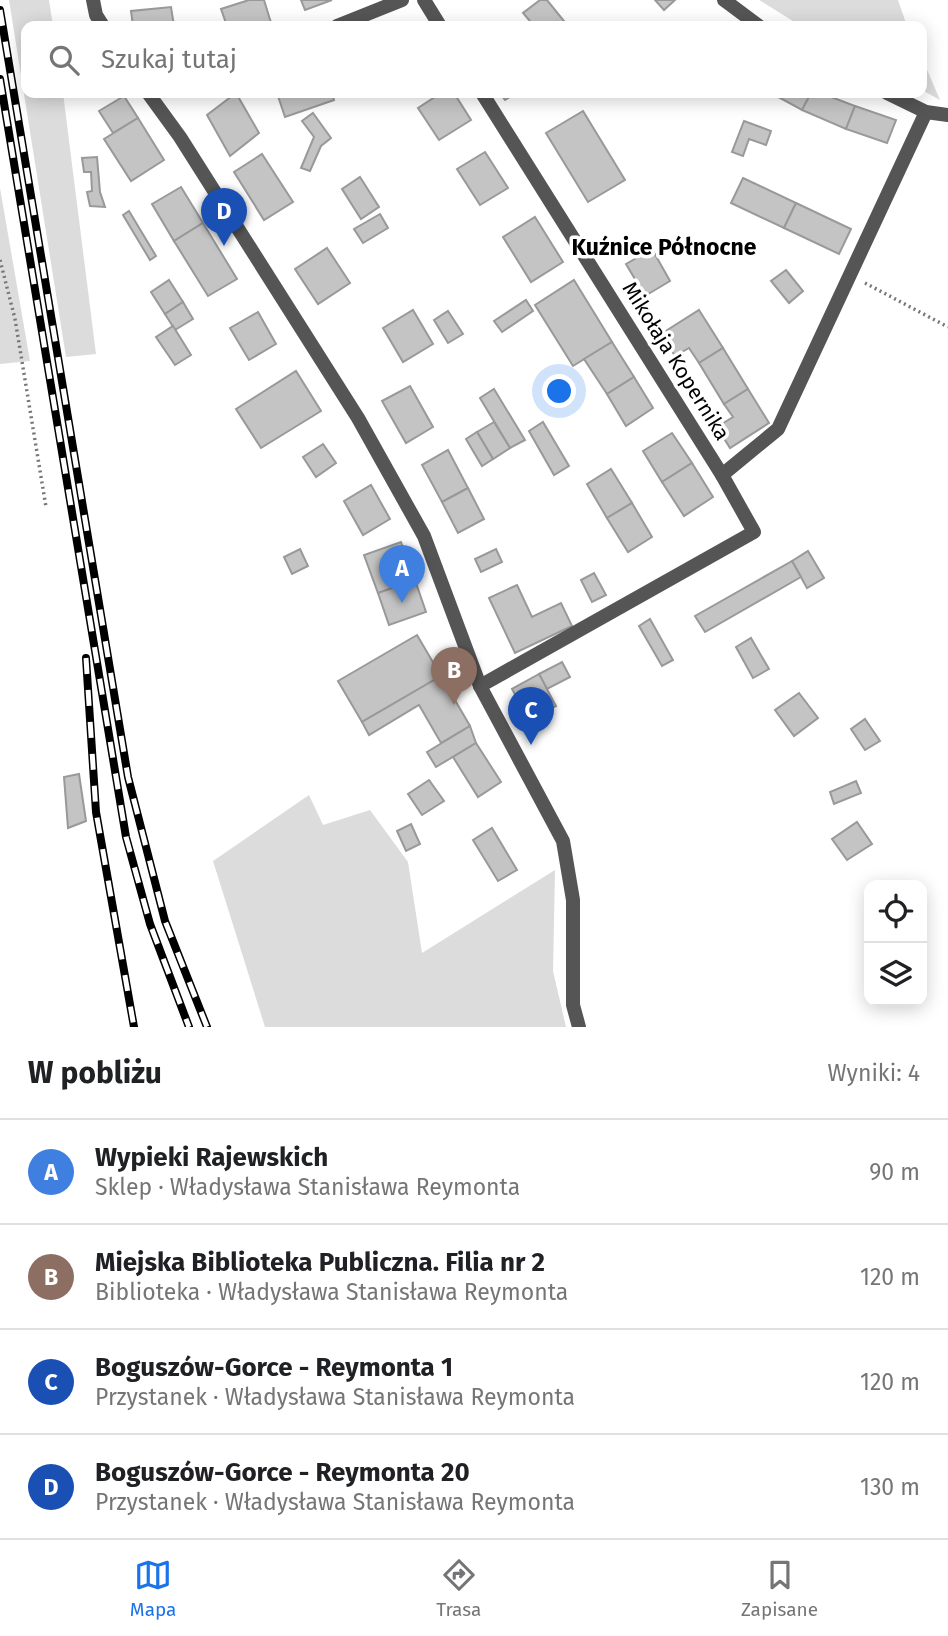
<!DOCTYPE html>
<html lang="pl">
<meta charset="utf-8">
<style>
:root{--surface:#fff;--page:#f2f2f2;--text:#202124;--muted:#757577;--line:#e0e0e0;--accent:#1a73e8}
body{margin:0;font-family:"Fira Sans",sans-serif;background:var(--page);color:var(--text)}
.controls{position:absolute;right:21px;bottom:21px;display:grid;overflow:hidden;border-radius:14px;box-shadow:0 4px 18px #0003}
.controls button{width:63px;height:63px;display:grid;place-items:center;padding:0;border:0;border-bottom:2px solid var(--line);background:var(--surface);color:var(--text);font:35px sans-serif}
.you{position:absolute;left:560px;top:392px;width:24px;height:24px;margin:-18px;border:5px solid #fff;border-radius:50%;background:#1a73e8;box-shadow:0 0 0 10px #1a73e833}
.badge{display:grid;place-items:center;width:46px;height:46px;border-radius:50%;background:var(--accent);color:#fff;font-size:23px;font-weight:700}
.pin{position:absolute;translate:-50% -58px;filter:drop-shadow(0 2px 4px #0008)}
.pin::after{content:'';position:absolute;top:37px;width:24px;height:21px;background:inherit;clip-path:polygon(0 0,100% 0,50% 100%)}
.list{margin:0;padding:0;list-style:none}
h2{display:flex;justify-content:space-between;align-items:center;height:91px;margin:0;padding:0 28px;font-size:30px}
h2 small{font-size:23px;font-weight:400;color:var(--muted)}
.list li{display:grid;grid-template-columns:46px 1fr auto;gap:21px;align-items:center;box-sizing:border-box;height:105px;padding:0 28px;border-top:2px solid var(--line)}
.list b{display:block;font-size:26px;white-space:nowrap}
.list p{margin:0;font-size:23px;white-space:nowrap;color:var(--muted)}
.list em{font-size:23px;font-style:normal;color:var(--muted)}
.icon{flex:none;width:38px;height:38px;fill:none;stroke:currentColor;stroke-width:2;stroke-linecap:round;stroke-linejoin:round}
.map{position:relative;flex:none;width:948px;height:1027px;overflow:hidden}
.search{position:absolute;background:var(--surface);box-shadow:0 4px 18px #0003;left:21px;right:21px;top:21px;height:77px;display:flex;align-items:center;gap:18px;box-sizing:border-box;padding:0 24px;border-radius:14px;color:var(--muted);font-size:26px}
.sheet{height:511px;background:var(--surface)}
nav{display:flex;justify-content:space-around;align-items:center;box-sizing:border-box;height:98px;border-top:2px solid var(--line);background:var(--surface);font-size:19px;color:var(--muted)}
nav a{display:grid;justify-items:center;gap:4px}
nav .on{color:var(--accent)}
.map>svg:first-child{display:block}
.green{fill:#dcdcdc}
.building{fill:#c4c4c4;stroke:#999;stroke-width:2}
.lines{fill:none;stroke-linecap:round;stroke-linejoin:round}
.path{stroke:#777;stroke-width:3.5;stroke-dasharray:2 3.5;stroke-linecap:butt}
.minor{stroke:#555;stroke-width:14}
.tertiary{stroke:#555;stroke-width:14}
.rail-casing{stroke:#000;stroke-width:8}
.rail{stroke:#fff;stroke-width:5;stroke-dasharray:16;stroke-linecap:butt}
.labels{text-anchor:middle;stroke-width:7;stroke-linejoin:round;paint-order:stroke}
.street-label{font-size:21px;fill:#000;stroke:#fff}
.neighbourhood-label{font-size:23px;font-weight:bold;fill:#000;stroke:#fff}
</style>
<div class="map">
<svg width="948" height="1027" viewBox="0 0 948 1027">
<rect width="100%" height="100%" fill="#fff"/>
<!-- green -->
<g class="green">
<polygon points="9,0 49,0 53,26 26,26 26,93 63,93 96,354 66,357"/>
<polygon points="759,0 898,0 907,26 801,26"/>
<polygon points="922,58 940,100 922,90"/>
<polygon points="0,188 30,361 0,364"/>
<polygon points="309,795 323,825 370,810 408,862 422,953 555,870 553,971 566,1027 265,1027 213,861"/>
</g>
<!-- building -->
<g class="building">
<polygon points="249,0 264,0 272,26 227,26 221,9"/>
<polygon points="301,0 332,0 305,10"/>
<polygon points="540,0 547,0 568,26 534,26 523,13"/>
<polygon points="655,0 675,0 664,10"/>
<polygon points="171,7 174,26 133,26 131,11"/>
<polygon points="236,93 259,133 230,156 207,115"/>
<polygon points="277,93 332,93 334,100 285,117"/>
<polygon points="441,93 454,93 471,120 439,140 418,108"/>
<polygon points="500,93 516,93 505,100"/>
<polygon points="771,93 811,93 802,110"/>
<polygon points="811,93 821,93 855,106 846,129 802,110"/>
<polygon points="124,96 138,118 113,133 99,111"/>
<polygon points="855,106 896,120 887,143 846,129"/>
<polygon points="583,111 625,180 588,202 546,133"/>
<polygon points="313,113 331,138 321,146 310,171 301,168 314,137 302,121"/>
<polygon points="138,118 164,160 131,181 104,139"/>
<polygon points="744,121 771,131 766,145 749,139 743,156 732,152"/>
<polygon points="485,152 508,188 480,205 457,169"/>
<polygon points="262,154 293,202 264,220 234,172"/>
<polygon points="97,157 100,192 105,207 90,206 87,192 92,191 91,172 84,172 82,158"/>
<polygon points="360,177 379,207 361,219 342,189"/>
<polygon points="743,178 796,203 784,228 731,203"/>
<polygon points="181,187 203,223 174,241 152,204"/>
<polygon points="796,203 851,229 839,254 784,228"/>
<polygon points="129,211 156,256 150,260 123,215"/>
<polygon points="380,214 388,228 363,243 354,229"/>
<polygon points="535,217 563,262 531,282 503,237"/>
<polygon points="203,223 237,279 208,296 174,241"/>
<polygon points="327,248 350,283 318,304 295,269"/>
<polygon points="652,249 670,281 645,296 626,264"/>
<polygon points="786,270 803,291 789,303 771,281"/>
<polygon points="169,280 183,302 165,314 151,292"/>
<polygon points="574,280 612,342 573,366 535,305"/>
<polygon points="526,300 533,311 502,332 494,321"/>
<polygon points="183,302 193,319 175,330 165,314"/>
<polygon points="413,310 433,344 403,362 383,328"/>
<polygon points="699,310 723,348 699,363 689,348 675,356 661,334"/>
<polygon points="448,311 463,334 448,343 434,320"/>
<polygon points="258,312 276,344 249,360 230,328"/>
<polygon points="173,326 191,355 175,365 156,337"/>
<polygon points="612,342 634,377 607,394 584,359"/>
<polygon points="723,348 748,389 724,404 699,363"/>
<polygon points="296,371 321,411 261,448 236,409"/>
<polygon points="634,377 653,408 626,426 607,394"/>
<polygon points="410,386 433,427 406,443 382,401"/>
<polygon points="494,389 525,440 510,448 480,398"/>
<polygon points="748,389 769,423 730,448 717,427 733,417 724,404"/>
<polygon points="494,422 510,448 493,459 477,432"/>
<polygon points="543,422 569,466 554,475 529,431"/>
<polygon points="477,432 493,459 482,466 466,439"/>
<polygon points="672,433 692,463 662,482 643,451"/>
<polygon points="323,444 336,463 316,477 303,457"/>
<polygon points="448,450 468,488 442,502 422,465"/>
<polygon points="692,463 713,497 684,516 662,482"/>
<polygon points="611,469 632,503 607,518 587,484"/>
<polygon points="371,485 390,519 363,535 344,501"/>
<polygon points="468,488 484,519 458,533 442,502"/>
<polygon points="632,503 652,537 628,552 607,518"/>
<polygon points="401,542 415,580 378,593 364,555"/>
<polygon points="300,549 308,566 292,574 284,557"/>
<polygon points="496,549 502,562 481,572 475,559"/>
<polygon points="808,551 824,578 807,588 792,561"/>
<polygon points="792,561 801,577 705,632 695,616"/>
<polygon points="594,573 606,595 592,602 581,580"/>
<polygon points="415,580 426,612 389,625 378,593"/>
<polygon points="517,585 532,617 561,603 572,626 515,653 489,598"/>
<polygon points="650,619 673,660 662,666 639,626"/>
<polygon points="417,635 441,676 362,722 338,681"/>
<polygon points="751,638 769,669 753,678 736,647"/>
<polygon points="562,662 570,677 547,689 539,674"/>
<polygon points="539,674 556,706 529,720 512,689"/>
<polygon points="441,676 470,726 441,743 419,705 369,735 362,722"/>
<polygon points="799,693 818,718 794,736 775,710"/>
<polygon points="865,719 880,741 865,750 851,729"/>
<polygon points="470,726 476,743 436,767 427,752"/>
<polygon points="476,743 501,782 478,797 453,757"/>
<polygon points="79,774 86,821 68,828 64,777"/>
<polygon points="429,780 444,801 422,815 408,794"/>
<polygon points="856,781 861,793 834,804 830,792"/>
<polygon points="857,822 872,844 847,860 832,839"/>
<polygon points="411,824 420,844 406,851 397,831"/>
<polygon points="492,828 517,870 498,881 473,840"/>
</g>
<g class="lines">
<!-- path -->
<g class="path">
<polyline points="0,260 15,319 46,507"/>
<polyline points="865,283 948,327"/>
</g>
<!-- minor -->
<g class="minor">
<polyline points="424,0 440,26"/>
<polyline points="724,0 759,26"/>
<polyline points="337,26 402,0"/>
<polyline points="887,93 926,112 948,115"/>
<polyline points="722,475 778,429 926,112"/>
<polyline points="480,686 754,532 722,475 482,93"/>
</g>
<!-- tertiary -->
<g class="tertiary">
<polyline points="93,0 96,15 103,26"/>
<polyline points="148,93 180,137 358,418 424,536 480,686 563,841 573,900 573,1005 579,1027"/>
</g>
<!-- rail casing -->
<g class="rail-casing">
<g id="rail">
<polyline points="0,10 128,777 165,921 207,1027"/>
<polyline points="0,79 126,837 150,924 189,1027"/>
<polyline points="86,658 96,812 134,1027"/>
</g>
</g>
<!-- rail -->
<use href="#rail" class="rail"/>
</g>
<g class="labels">
<!-- street labels -->
<g class="street-label">
<text transform="translate(676 361) rotate(58)" y="7">Mikołaja Kopernika</text>
</g>
<!-- neighbourhood labels -->
<g class="neighbourhood-label">
<text x="664" y="255">Kuźnice Północne</text>
</g>
</g>
</svg>
<div class="controls">
<button><svg class="icon" aria-label="locate" viewBox="0 0 24 24"><circle cx="12" cy="12" r="6"/><path d="M12 2v4M12 18v4M2 12h4M18 12h4"/></svg></button>
<button><svg class="icon" aria-label="layers" viewBox="0 0 24 24"><path d="M12 4l9 5-9 5-9-5zM3 14l9 5 9-5"/></svg></button>
</div>
<div class="you"></div>
<div class="pin badge" style="left:402px;top:603px;background:#3f7fe0">A</div>
<div class="pin badge" style="left:454px;top:705px;background:#8d6e63">B</div>
<div class="pin badge" style="left:531px;top:745px;background:#1a4fb4">C</div>
<div class="pin badge" style="left:224px;top:246px;background:#1a4fb4">D</div>
<div class="search"><svg class="icon" aria-label="search" viewBox="0 0 24 24"><circle cx="10" cy="10" r="6"/><path d="M15 15l6 6"/></svg>Szukaj tutaj</div>
</div>
<section class="sheet">
<h2>W pobliżu<small>Wyniki: 4</small></h2>
<ul class="list">
<li><span class="badge" style="background:#3f7fe0">A</span><div><b>Wypieki Rajewskich</b><p>Sklep · Władysława Stanisława Reymonta</p></div><em>90 m</em></li>
<li><span class="badge" style="background:#8d6e63">B</span><div><b>Miejska Biblioteka Publiczna. Filia nr 2</b><p>Biblioteka · Władysława Stanisława Reymonta</p></div><em>120 m</em></li>
<li><span class="badge" style="background:#1a4fb4">C</span><div><b>Boguszów-Gorce - Reymonta 1</b><p>Przystanek · Władysława Stanisława Reymonta</p></div><em>120 m</em></li>
<li><span class="badge" style="background:#1a4fb4">D</span><div><b>Boguszów-Gorce - Reymonta 20</b><p>Przystanek · Władysława Stanisława Reymonta</p></div><em>130 m</em></li>
</ul>
</section>
<nav>
<a class="on"><svg class="icon" aria-label="map" viewBox="0 0 24 24"><path d="M3 6l6-2 6 2 6-2v14l-6 2-6-2-6 2zM9 4v14M15 6v14"/></svg>Mapa</a>
<a><svg class="icon" aria-label="directions" viewBox="0 0 24 24"><path d="M12 3l9 9-9 9-9-9zM9 14v-3h6M13 9l2 2-2 2"/></svg>Trasa</a>
<a><svg class="icon" aria-label="saved" viewBox="0 0 24 24"><path d="M7 4h10v16l-5-4-5 4z"/></svg>Zapisane</a>
</nav>
